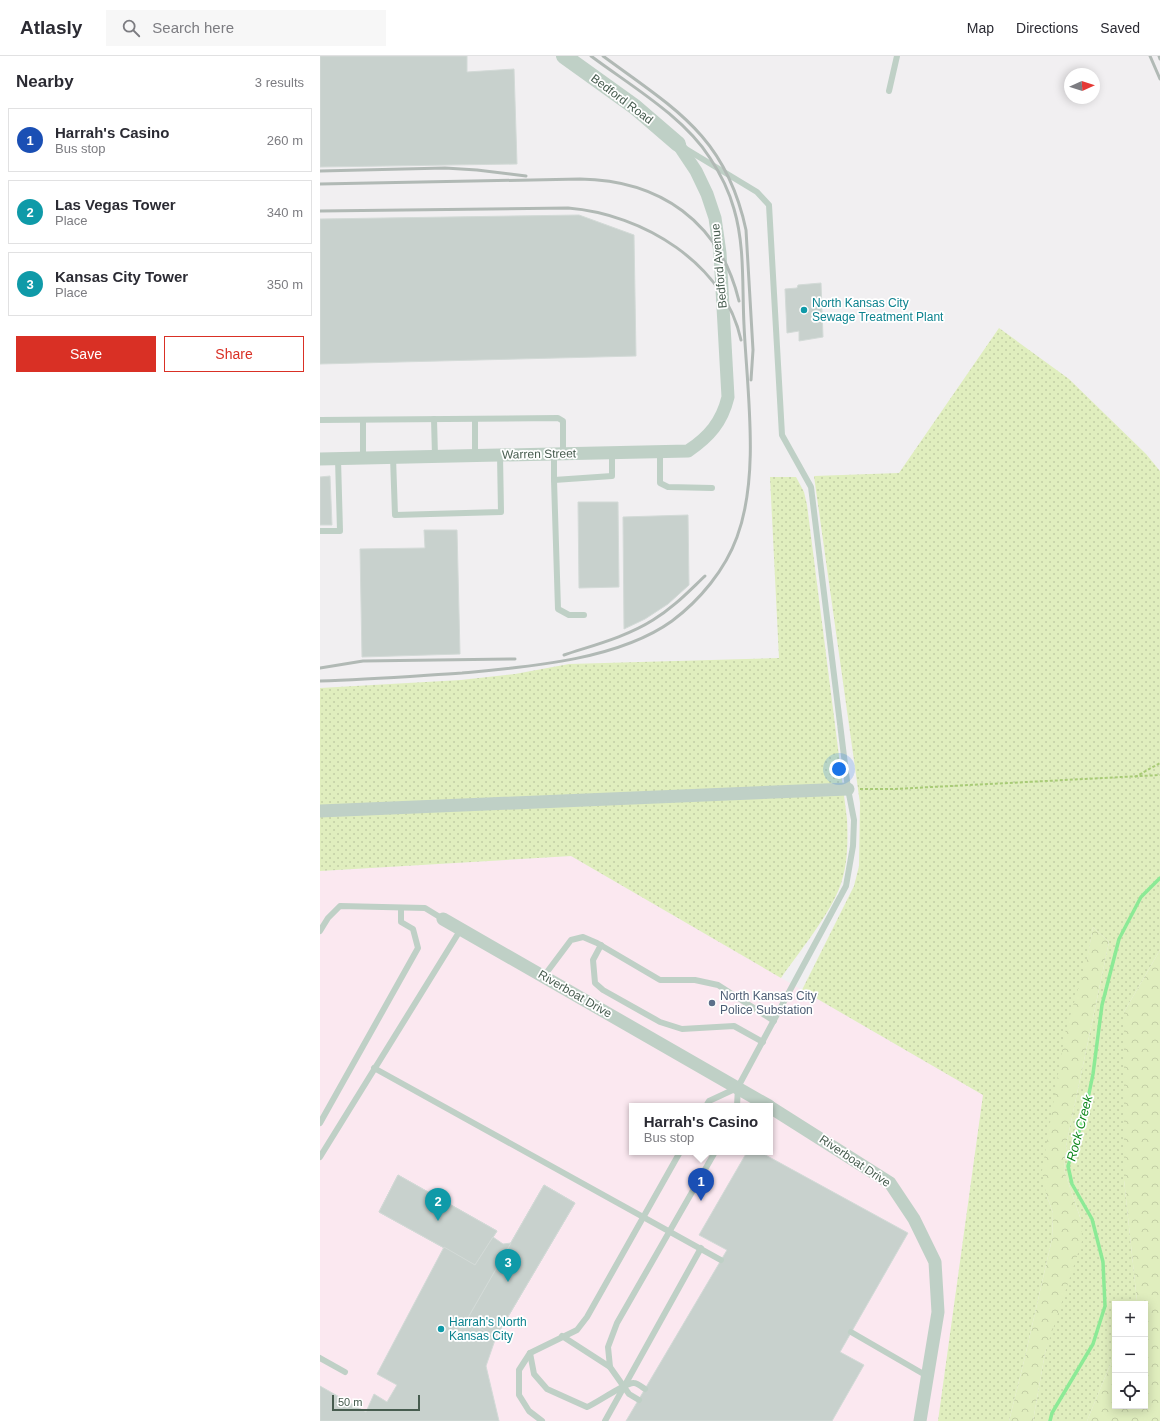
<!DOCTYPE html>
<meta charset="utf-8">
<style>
:root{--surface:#fff;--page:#f7f7f7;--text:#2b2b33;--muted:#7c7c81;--line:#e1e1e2;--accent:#d93025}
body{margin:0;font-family:Arial,sans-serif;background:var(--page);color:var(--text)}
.controls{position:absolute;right:12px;bottom:12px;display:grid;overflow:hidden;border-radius:0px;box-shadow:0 2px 10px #0003}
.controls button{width:36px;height:36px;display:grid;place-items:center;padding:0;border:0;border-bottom:1px solid var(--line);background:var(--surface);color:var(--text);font:20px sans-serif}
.compass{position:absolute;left:744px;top:12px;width:36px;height:36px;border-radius:50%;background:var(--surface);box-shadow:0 2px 10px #0003;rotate:87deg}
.scale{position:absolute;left:12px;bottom:10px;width:88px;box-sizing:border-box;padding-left:4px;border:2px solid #475c4f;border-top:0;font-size:11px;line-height:14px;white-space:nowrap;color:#475c4f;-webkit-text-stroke:3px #fff;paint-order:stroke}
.you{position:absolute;left:519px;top:713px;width:14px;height:14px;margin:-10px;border:3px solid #fff;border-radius:50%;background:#1a73e8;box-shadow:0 0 0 6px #1a73e833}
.badge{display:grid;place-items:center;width:26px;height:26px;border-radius:50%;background:var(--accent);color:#fff;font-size:13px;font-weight:700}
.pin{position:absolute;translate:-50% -33px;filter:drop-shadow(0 1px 2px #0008)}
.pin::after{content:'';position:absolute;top:21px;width:14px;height:12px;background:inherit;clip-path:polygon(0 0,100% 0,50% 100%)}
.popup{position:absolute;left:309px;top:1047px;width:144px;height:52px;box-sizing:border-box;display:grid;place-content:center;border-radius:0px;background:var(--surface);filter:drop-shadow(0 1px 3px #0005);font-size:13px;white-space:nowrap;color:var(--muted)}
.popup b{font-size:15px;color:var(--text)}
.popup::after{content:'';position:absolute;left:50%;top:100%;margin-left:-8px;border:8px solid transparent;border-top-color:var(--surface)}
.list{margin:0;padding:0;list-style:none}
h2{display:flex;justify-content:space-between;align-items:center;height:52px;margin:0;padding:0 16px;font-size:17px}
h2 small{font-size:13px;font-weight:400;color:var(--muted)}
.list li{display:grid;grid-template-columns:26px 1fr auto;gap:12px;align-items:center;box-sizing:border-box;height:64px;margin:0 8px 8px;padding:0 8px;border:1px solid var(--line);border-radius:0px}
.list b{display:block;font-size:15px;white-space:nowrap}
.list p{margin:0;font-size:13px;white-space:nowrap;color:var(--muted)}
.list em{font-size:13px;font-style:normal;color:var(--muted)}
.actions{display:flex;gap:8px;padding:12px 16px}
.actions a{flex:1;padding:9px 0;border:1px solid var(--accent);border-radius:0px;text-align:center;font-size:14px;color:var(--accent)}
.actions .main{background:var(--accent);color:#fff}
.icon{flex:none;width:22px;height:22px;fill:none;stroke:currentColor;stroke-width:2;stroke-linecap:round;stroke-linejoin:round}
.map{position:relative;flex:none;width:840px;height:1365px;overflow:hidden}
header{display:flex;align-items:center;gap:24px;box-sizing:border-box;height:56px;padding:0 20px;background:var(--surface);border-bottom:1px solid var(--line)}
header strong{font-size:19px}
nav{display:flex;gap:22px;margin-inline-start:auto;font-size:14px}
.search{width:280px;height:36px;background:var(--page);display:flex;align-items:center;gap:10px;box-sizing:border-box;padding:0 14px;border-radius:0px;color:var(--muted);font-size:15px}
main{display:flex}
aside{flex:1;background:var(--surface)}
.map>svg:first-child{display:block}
.commercial{fill:#fbe8f0;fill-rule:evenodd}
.grass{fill:url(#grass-dots)}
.forest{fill:url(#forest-crowns)}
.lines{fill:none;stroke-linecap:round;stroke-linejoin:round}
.stream{stroke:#8cea96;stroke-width:3.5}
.building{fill:#c8d1cd;stroke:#d3dad7}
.path{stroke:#a8cb76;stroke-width:2;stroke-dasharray:3 2;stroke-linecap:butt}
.service{stroke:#bfd0c6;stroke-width:6}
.minor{stroke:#bfd0c6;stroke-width:13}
.tertiary{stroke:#bfd0c6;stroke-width:16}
.rail{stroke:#b1b9b5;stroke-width:3}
.culture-dot{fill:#0f9aa8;stroke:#fff;stroke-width:1.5}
.service-dot{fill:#5c6f8a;stroke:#fff;stroke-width:1.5}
.labels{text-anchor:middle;stroke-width:3.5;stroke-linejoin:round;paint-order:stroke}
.street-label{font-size:12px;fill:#475c4f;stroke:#fff}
.culture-label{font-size:12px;fill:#0d838f;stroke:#fff;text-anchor:start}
.service-label{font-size:12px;fill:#4e5e75;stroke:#fff;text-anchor:start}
.water-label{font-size:13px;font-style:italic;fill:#0f881d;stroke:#fff}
</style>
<header>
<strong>Atlasly</strong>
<div class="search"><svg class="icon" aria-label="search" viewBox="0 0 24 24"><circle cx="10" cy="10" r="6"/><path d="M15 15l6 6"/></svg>Search here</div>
<nav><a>Map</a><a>Directions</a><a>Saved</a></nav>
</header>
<main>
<aside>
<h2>Nearby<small>3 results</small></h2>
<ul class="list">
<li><span class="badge" style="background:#1a4fb4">1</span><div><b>Harrah's Casino</b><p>Bus stop</p></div><em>260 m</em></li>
<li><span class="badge" style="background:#0f9aa8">2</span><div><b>Las Vegas Tower</b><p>Place</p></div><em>340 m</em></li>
<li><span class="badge" style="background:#0f9aa8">3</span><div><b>Kansas City Tower</b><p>Place</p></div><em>350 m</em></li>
</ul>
<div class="actions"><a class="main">Save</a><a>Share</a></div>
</aside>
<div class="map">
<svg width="840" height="1365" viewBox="0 0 840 1365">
<defs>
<pattern id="grass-dots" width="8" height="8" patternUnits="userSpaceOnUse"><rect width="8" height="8" fill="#e0eebe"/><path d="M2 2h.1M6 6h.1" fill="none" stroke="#c2cea5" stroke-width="1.8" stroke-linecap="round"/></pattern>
<pattern id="forest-crowns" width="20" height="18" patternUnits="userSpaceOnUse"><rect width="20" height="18" fill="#e0eebe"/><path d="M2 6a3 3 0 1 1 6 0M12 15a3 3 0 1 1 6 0" fill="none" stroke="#c2cea5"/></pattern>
</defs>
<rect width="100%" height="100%" fill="#f1eff1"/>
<!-- commercial -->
<path class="commercial" d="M251,800L663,1039L618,1365H0V815ZM312,1050H450V1096H312Z"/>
<!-- grass -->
<g class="grass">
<polygon points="679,272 749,323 826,398 840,415 840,894 804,956 804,1124 817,1245 816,1248 795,1248 795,1297 767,1365 713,1365 725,1297 761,1164 744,1114 747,1085 789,886 773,871 726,1138 733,1157 732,1183 704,1305 689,1365 618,1365 663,1039 482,934 534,830 539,810 540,747 494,420 579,417"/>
<path d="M450,421H476L484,436L487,449L527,763C528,786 528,811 519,833C507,862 480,895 461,922L251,800L0,815V632L141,624L195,618L249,608L459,602Z"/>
</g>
<!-- forest -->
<g class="forest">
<polygon points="773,871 789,886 747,1085 744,1114 761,1164 762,1185 725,1297 713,1365 689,1365 704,1305 732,1183 733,1157 726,1138 722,1115 745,977 767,903"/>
<polygon points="840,894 840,1365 767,1365 795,1297 795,1350 825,1350 825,1248 816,1248 817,1245 804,1124 804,956"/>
</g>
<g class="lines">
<!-- stream -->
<polyline class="stream" points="730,1365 732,1357 773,1288 785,1250 783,1206 772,1163 752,1128 748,1110 765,1057 773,1018 782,949 799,883 821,841 840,822"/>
</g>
<!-- building -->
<g class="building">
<polygon points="0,0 147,0 147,16 194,13 197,108 0,111"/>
<polygon points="259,159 314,179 316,300 0,308 0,163"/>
<polygon points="501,227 503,281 479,285 479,275 467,277 465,233 477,232 478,229"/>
<polygon points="10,420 12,469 0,469 0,421"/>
<polygon points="258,446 298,446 299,531 259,532"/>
<polygon points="368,459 369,529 348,548 325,563 304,573 303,461"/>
<polygon points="104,474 137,474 140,598 42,601 40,493 105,492"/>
<polygon points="427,1096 440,1096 588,1177 520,1296 544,1309 512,1365 306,1365 407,1194 379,1179"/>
<polygon points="78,1119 177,1175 155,1209 59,1156"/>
<polygon points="78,1119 177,1175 155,1209 59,1156"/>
<polygon points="224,1129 255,1147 176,1281 146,1265"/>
<polygon points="224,1129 255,1147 176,1281 146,1265"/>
<polygon points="173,1181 183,1188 191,1187 146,1265 176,1281 166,1310 179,1365 0,1365 0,1330 46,1356 54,1338 67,1346 77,1329 57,1318 124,1191 155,1209"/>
</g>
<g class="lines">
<!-- path -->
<g class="path">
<polyline points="815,721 840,707"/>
<polyline points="540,733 574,733 840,719"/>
</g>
<!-- service -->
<g class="service">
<polyline points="569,35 577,0"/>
<polyline points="366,93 437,136 449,149 462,379 491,431 528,733 534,764 533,790 526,830 418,1031 417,1050"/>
<polyline points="114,363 115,400"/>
<polyline points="155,363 155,399"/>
<polyline points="0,364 238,362 243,365 243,398"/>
<polyline points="340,396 340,427 348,431 392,432"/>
<polyline points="234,398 234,424 292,420 292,397"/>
<polyline points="73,401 75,459 181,456 180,399"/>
<polyline points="43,402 43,364"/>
<polyline points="234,424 238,553 249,559 264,559"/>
<polyline points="0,475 20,475 18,403"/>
<polyline points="0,875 8,862 20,850 105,852 123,863"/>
<polyline points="281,889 273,904 275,927 283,934 340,966 362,973 414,970 443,986"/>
<polyline points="224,920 251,884 263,881 277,887 340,924 375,924 398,929 454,965"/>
<polyline points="54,1012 401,1204"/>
<polyline points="386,1050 389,1045 417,1032"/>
<polyline points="0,1067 98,892 93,873 81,866 81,852"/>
<polyline points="0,1101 141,873"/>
<polyline points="531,1276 607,1320"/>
<polyline points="242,1280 290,1311 309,1338 319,1344"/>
<path d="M210,1297L214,1318L227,1333L267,1351C277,1347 306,1326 314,1327C317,1327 322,1331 325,1333"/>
<polyline points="0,1302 25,1316"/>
<polyline points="290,1311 288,1291 297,1267 395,1096"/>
<polyline points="222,1365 209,1355 199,1339 199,1314 210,1297 257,1274 267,1261 360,1096"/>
<polyline points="285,1365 381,1192"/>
</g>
<!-- minor -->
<g class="minor">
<path d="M0,403L368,395C389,381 402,366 408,341L400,197L395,162L387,138L376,115L358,88"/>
<polyline points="0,755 528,733"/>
<polyline points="123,863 449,1050"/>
<polyline points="450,1051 570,1127 594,1163 615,1206 618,1256 600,1365"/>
</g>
<!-- tertiary -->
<polyline class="tertiary" points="244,0 315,51 358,88"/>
<!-- rail -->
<g class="rail">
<path d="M283,0C355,53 406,80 426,174L433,294L431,324"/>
<polyline points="830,0 840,23"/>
<polyline points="839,0 840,3"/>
<polyline points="0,115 125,112 157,114 206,120"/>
<path d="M0,128L260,123C340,124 400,166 419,245"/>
<path d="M0,155L248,152C323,158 404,207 421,284"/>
<path d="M244,599C274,589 306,581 333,564C353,552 368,536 385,520"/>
<polyline points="0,612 43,605 195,603"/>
<path d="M0,625C48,624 95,620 142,617C208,611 298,604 352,565C380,544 405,514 417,481C440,419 427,335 424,269C422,231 425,190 414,153C409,135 400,117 390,102C363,60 311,30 271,0"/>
</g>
</g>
<!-- markers -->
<g class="culture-dot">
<circle cx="484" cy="254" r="4"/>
<circle cx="121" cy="1273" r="4"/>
</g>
<circle class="service-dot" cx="392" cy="947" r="4"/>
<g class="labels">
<!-- street labels -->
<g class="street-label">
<text transform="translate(302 43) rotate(37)" y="4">Bedford Road</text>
<text transform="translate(399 210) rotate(-95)" y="4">Bedford Avenue</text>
<text transform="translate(219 398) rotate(-1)" y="4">Warren Street</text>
<text transform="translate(255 938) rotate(30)" y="4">Riverboat Drive</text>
<text transform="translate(535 1105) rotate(34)" y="4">Riverboat Drive</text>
</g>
<!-- culture labels -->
<g class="culture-label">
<text x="492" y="251">North Kansas City<tspan x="492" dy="14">Sewage Treatment Plant</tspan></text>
<text x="129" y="1270">Harrah's North<tspan x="129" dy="14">Kansas City</tspan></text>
</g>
<!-- service labels -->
<g class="service-label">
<text x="400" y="944">North Kansas City<tspan x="400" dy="14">Police Substation</tspan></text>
</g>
<!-- water labels -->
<g class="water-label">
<text transform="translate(759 1072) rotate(-75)" y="5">Rock Creek</text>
</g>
</g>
</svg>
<div class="controls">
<button>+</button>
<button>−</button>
<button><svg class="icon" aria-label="locate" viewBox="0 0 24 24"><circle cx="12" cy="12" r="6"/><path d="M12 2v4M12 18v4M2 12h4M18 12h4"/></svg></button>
</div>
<svg class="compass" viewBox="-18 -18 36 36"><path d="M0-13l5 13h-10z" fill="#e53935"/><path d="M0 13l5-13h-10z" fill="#7c7c81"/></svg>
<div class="scale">50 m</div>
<div class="you"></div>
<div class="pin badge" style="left:381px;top:1145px;background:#1a4fb4">1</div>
<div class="popup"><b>Harrah's Casino</b>Bus stop</div>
<div class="pin badge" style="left:118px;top:1165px;background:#0f9aa8">2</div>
<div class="pin badge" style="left:188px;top:1226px;background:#0f9aa8">3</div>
</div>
</main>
